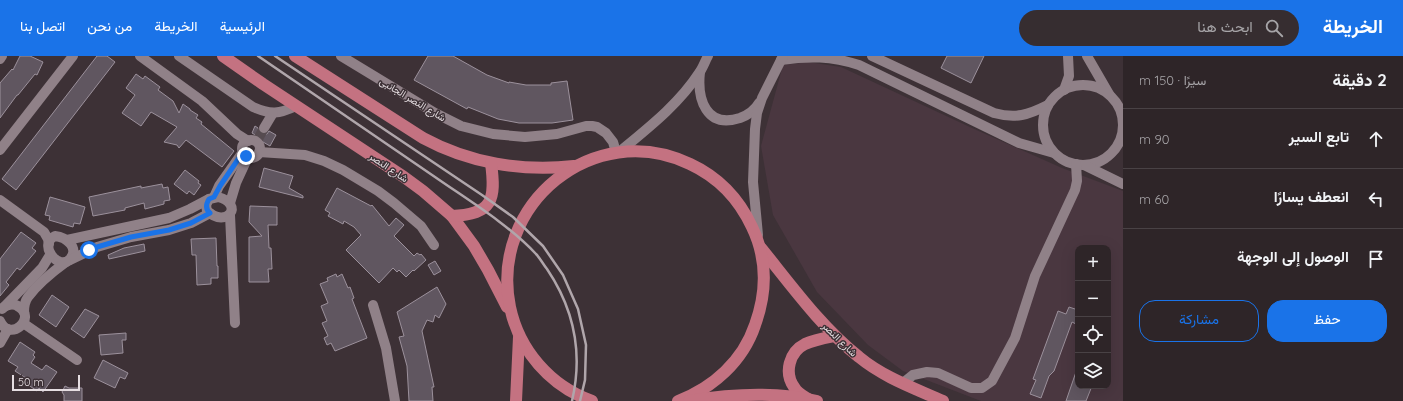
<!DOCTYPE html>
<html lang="ar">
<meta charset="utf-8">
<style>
:root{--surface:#2e2528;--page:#362d30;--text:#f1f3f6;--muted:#a7a5a8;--line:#494245;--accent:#1a73e8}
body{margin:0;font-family:Quicksand,Vazirmatn,sans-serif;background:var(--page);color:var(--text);direction:rtl}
.controls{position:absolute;right:12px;bottom:12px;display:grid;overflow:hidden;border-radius:8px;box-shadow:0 4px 16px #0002}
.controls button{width:36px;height:36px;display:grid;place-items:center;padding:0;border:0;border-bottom:1px solid var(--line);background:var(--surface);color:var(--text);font:20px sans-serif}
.scale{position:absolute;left:12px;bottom:10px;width:68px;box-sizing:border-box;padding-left:4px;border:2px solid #e6dee2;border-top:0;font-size:11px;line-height:14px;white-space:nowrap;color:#e6dee2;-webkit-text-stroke:3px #3d3136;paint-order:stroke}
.stop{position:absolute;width:12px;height:12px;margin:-9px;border:3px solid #1a73e8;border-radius:50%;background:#fff}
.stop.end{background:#1a73e8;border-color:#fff;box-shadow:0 1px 4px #0008}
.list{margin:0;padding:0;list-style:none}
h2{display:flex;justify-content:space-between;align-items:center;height:52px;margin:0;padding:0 16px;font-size:17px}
h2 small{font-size:13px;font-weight:400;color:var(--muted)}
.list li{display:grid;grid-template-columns:26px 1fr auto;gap:12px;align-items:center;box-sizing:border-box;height:60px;padding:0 16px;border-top:1px solid var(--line)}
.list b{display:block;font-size:15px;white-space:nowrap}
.list em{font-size:13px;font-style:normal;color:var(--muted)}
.actions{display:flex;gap:8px;padding:12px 16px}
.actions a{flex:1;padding:9px 0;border:1px solid var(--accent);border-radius:16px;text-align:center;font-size:14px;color:var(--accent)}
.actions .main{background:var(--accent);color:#fff}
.icon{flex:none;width:22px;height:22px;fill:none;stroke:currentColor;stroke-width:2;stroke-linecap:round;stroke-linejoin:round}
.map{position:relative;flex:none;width:1123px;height:345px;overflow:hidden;direction:ltr}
header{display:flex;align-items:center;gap:24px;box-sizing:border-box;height:56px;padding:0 20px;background:var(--accent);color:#fff}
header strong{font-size:19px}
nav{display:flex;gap:22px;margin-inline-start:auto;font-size:14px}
.search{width:280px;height:36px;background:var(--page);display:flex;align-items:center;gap:10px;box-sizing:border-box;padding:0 14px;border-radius:22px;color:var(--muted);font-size:15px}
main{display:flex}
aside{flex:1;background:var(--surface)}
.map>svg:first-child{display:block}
.built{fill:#4a3740;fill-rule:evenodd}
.building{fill:#605660;stroke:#9c919c}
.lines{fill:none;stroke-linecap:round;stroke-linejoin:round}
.minor-tunnel{stroke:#564b50;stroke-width:10;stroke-dasharray:10 5;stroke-linecap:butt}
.minor{stroke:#908188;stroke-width:10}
.major{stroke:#c47281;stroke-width:12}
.rail{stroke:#b0a6ab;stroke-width:2.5}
.route{stroke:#1a73e8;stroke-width:5}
.labels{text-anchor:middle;stroke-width:3;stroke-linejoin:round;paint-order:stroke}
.street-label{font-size:10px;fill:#e6dee2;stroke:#3d3136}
</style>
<header>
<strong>الخريطة</strong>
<div class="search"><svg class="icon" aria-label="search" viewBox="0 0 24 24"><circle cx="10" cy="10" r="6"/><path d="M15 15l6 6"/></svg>ابحث هنا</div>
<nav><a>الرئيسية</a><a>الخريطة</a><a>من نحن</a><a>اتصل بنا</a></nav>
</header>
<main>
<aside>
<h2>2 دقيقة<small>سيرًا · 150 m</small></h2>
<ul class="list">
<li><svg class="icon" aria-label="ahead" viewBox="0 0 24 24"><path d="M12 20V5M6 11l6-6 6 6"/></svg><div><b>تابع السير</b></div><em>90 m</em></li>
<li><svg class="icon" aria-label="left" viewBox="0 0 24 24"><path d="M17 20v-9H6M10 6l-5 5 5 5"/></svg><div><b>انعطف يسارًا</b></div><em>60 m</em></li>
<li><svg class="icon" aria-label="arrive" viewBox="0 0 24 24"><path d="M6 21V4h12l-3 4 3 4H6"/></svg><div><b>الوصول إلى الوجهة</b></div></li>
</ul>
<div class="actions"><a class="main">حفظ</a><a>مشاركة</a></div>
</aside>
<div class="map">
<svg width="1123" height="345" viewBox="0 0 1123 345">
<rect width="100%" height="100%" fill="#3d3136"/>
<!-- built -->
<path class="built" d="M808,6L841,11L972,72L1062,112L1123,135V345H981L903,315L868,289L817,236L773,159L761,90L783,9ZM1078,192H1108V330H1078Z"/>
<!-- building -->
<g class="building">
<polygon points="20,0 30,0 43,6 37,19 35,18 18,39 17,39 0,62 0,27 12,13 13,14"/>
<polygon points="97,0 107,0 115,6 16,134 2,123"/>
<polygon points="428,0 453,0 487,19 509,27 509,26 526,29 551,29 551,27 567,25 573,64 552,67 519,67 498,63 468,51 467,53 414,24"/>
<polygon points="947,0 984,0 971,27 941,12"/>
<polygon points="136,18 143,23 145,20 160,31 158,34 173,45 179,57 183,48 190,53 190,54 198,59 196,62 202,66 201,68 234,95 222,111 186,84 179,92 177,89 164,86 177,71 151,56 141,70 122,57 135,39 126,32"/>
<polygon points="255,70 258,72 259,75 261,78 267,78 269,75 276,79 270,90 256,82 257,80 252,77"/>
<polygon points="264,112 293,120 289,132 303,140 303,142 259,131"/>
<polygon points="185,114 199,125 198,127 201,129 194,139 189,135 187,138 174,128"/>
<polygon points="162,128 163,132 168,131 170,144 164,145 164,148 145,153 144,147 125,152 125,154 93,160 89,141 141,130 141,132"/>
<polygon points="337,132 371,150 372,149 389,170 396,162 404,169 394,180 414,200 417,197 420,199 421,198 426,204 414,215 413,214 406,221 399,214 397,216 393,212 379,227 346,194 361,179 354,171 344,165 343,168 328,160 330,157 325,154"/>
<polygon points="50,141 85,151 80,168 74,167 73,171 49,164 50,160 45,159"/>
<polygon points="250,150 277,151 277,169 268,169 269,192 271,192 272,213 268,213 269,226 249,226 249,181 262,180 249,166"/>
<polygon points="21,176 36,187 32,192 36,195 20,214 17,212 6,226 9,229 0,240 0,203"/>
<polygon points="216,182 217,210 218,210 218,222 211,222 211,228 197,229 196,199 192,199 191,183"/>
<polygon points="144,188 145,195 109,203 108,199 124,192"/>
<polygon points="435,205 441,215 434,219 428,209"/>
<polygon points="336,218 337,221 342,218 348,232 350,231 354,242 352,243 367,282 335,295 331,287 327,289 324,282 328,280 322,267 327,265 321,250 328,247 320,228 328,225 327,222"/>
<polygon points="437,231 446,248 439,262 435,259 433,266 427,264 422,275 434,331 432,331 433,345 409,345 407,310 399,281 404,280 397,256"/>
<polygon points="52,239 69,251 56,271 39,259"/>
<polygon points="1069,251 1078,254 1078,269 1072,266 1054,315 1049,320 1041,342 1030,338 1036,324 1033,323 1058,255 1066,258"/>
<polygon points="85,253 99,260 84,282 71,273"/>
<polygon points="126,277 126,284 122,284 123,297 101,299 99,279"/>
<polygon points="20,286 35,296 33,299 35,301 31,307 42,314 46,309 57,316 43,336 39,332 37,335 27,328 29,324 15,315 18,311 8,305"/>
<polygon points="103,304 128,317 125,323 120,321 115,332 94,322"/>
<polygon points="1077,313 1078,313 1078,330 1092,330 1086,345 1066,345"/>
<polygon points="65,330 69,332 82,332 82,345 64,345 64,339 62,336"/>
</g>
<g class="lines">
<!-- minor-tunnel -->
<polyline class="minor-tunnel" points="258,83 264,72"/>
<!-- minor -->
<g class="minor">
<polyline points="140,0 202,45 237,78 248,85"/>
<path d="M179,0L253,51C271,59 279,58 296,50"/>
<polyline points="341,0 435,57 461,70 493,78 525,81 557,78 586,70 592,70 597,71 606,77 613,86 616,96"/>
<path d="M872,0L994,57C1016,63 1028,59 1048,49"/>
<polyline points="1087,0 1109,38"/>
<polyline points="0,3 2,0"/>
<path d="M781,4C809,0 831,0 859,9L1019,87L1054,97"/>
<path d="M700,16C697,43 706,73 740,62C748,59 755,54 759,47"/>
<circle cx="1083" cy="69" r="40"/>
<polyline points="1064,34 1069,20 1068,0"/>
<polyline points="264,72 273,57"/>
<circle cx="251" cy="93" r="9"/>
<polyline points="0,94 73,0"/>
<polyline points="259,96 305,99 324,105 343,114 378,135 394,147 421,170 434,189"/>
<path d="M619,96C648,72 679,48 699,17C703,12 705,5 708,0"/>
<polyline points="1084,109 1123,128"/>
<polyline points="214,141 219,130 243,96"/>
<path d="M218,141C245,148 227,173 207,155L206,149L209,143Z"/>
<polyline points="0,144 44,176 48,183 49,188"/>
<polyline points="230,147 236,127 248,101"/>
<polyline points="230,159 235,267"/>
<polyline points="758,179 753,126 755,73 757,57 762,42 783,0"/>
<path d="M55,180C66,181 80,192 70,203C59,216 37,188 55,180Z"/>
<polyline points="67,184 169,162 190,153 209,143"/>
<polyline points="70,204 97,191 131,181 169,174 191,167 210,157"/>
<polyline points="373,249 386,292 395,345"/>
<polyline points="2,253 42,212 50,199"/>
<path d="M24,256C24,251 25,245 28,241C37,229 55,214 66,206"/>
<path d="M0,265C10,287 37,262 19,251C14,247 9,248 4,251"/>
<polyline points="23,267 77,304"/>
<polyline points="0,287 8,273"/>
<polyline points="903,327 913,319 927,316 938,317 971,332 982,332 992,325 1015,282 1035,220 1075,134 1077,125 1076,108"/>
</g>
<!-- major -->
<g class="major">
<polyline points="223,0 263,28 404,121 423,135 452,160 474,190 488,214 507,251"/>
<path d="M295,0L423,82C469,107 522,116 574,110"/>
<path d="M452,160C493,158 496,144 491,107"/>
<path d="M761,192C791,229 821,271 859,301C883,321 914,332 943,345"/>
<path d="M808,343C803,340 797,337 794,331C784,317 789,296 805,288C814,284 825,282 835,280"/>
<polyline points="516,345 519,281"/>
<path d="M592,345C550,330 519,294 510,251C489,148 594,62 690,108C718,121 739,143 752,171C767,202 767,236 755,269C743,305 713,332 678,345"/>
<path d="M689,345C731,338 774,335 817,345"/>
</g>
<!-- rail -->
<g class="rail">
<path d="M258,0C317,40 376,80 435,121C468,144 508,168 536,198C540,202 543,208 547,213C574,253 583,298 572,345"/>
<polyline points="275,0 482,139 513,161 543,190 563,219 578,253 586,289 585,324 580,345"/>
</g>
</g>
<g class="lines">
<!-- route -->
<path class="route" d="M89,194L97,191L131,181L169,174L191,167L210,157C205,153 206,148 209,143L214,141L220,130L243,96L246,100"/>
</g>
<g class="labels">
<!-- street labels -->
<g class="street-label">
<text transform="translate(413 43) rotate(31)" y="4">شارع النصر الجانبى</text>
<text transform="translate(389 111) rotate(34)" y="4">شارع النصر</text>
<text transform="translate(840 283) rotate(44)" y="4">شارع النصر</text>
</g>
</g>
</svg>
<div class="controls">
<button>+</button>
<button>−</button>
<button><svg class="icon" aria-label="locate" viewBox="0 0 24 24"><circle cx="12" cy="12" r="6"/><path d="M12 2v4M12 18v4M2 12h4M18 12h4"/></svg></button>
<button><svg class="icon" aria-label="layers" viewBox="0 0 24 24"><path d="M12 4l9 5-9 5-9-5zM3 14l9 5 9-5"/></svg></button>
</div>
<div class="scale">50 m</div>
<div class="stop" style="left:89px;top:194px"></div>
<div class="stop end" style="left:246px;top:100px"></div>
</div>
</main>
